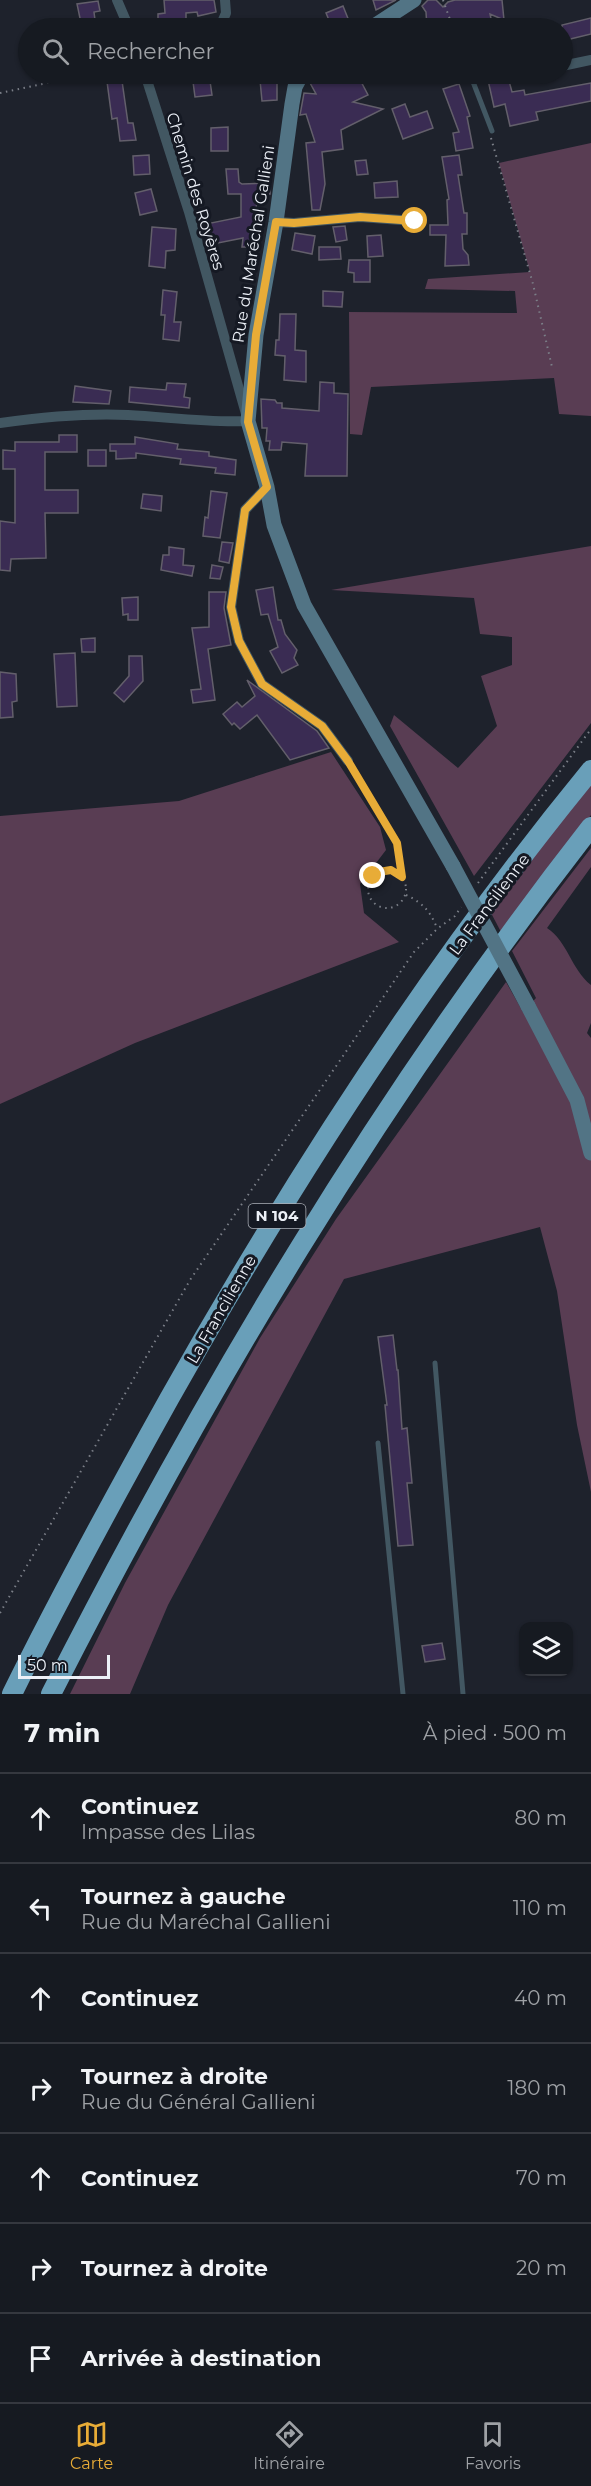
<!DOCTYPE html>
<html lang="fr">
<meta charset="utf-8">
<style>
:root{--surface:#161a21;--page:#23272e;--text:#f1f3f6;--muted:#9ea1a5;--line:#35383f;--accent:#e8ac37}
body{margin:0;font-family:Montserrat,sans-serif;background:var(--page);color:var(--text)}
.controls{position:absolute;right:18px;bottom:18px;display:grid;overflow:hidden;border-radius:12px;box-shadow:0 2px 4px #0004}
.controls button{width:54px;height:54px;display:grid;place-items:center;padding:0;border:0;border-bottom:2px solid var(--line);background:var(--surface);color:var(--text);font:30px sans-serif}
.scale{position:absolute;left:18px;bottom:15px;width:92px;box-sizing:border-box;padding-left:6px;border:3px solid #edf1f8;border-top:0;font-size:16px;line-height:21px;white-space:nowrap;color:#edf1f8;-webkit-text-stroke:4px #151923;paint-order:stroke}
.stop{position:absolute;width:18px;height:18px;margin:-14px;border:4px solid #e8ac37;border-radius:50%;background:#fff}
.stop.end{background:#e8ac37;border-color:#fff;box-shadow:0 2px 6px #0008}
.list{margin:0;padding:0;list-style:none}
h2{display:flex;justify-content:space-between;align-items:center;height:78px;margin:0;padding:0 24px;font-size:26px}
h2 small{font-size:20px;font-weight:400;color:var(--muted)}
.list li{display:grid;grid-template-columns:39px 1fr auto;gap:18px;align-items:center;box-sizing:border-box;height:90px;padding:0 24px;border-top:2px solid var(--line)}
.list b{display:block;font-size:22px;white-space:nowrap}
.list p{margin:0;font-size:20px;white-space:nowrap;color:var(--muted)}
.list em{font-size:20px;font-style:normal;color:var(--muted)}
.icon{flex:none;width:33px;height:33px;fill:none;stroke:currentColor;stroke-width:2;stroke-linecap:round;stroke-linejoin:round}
.map{position:relative;flex:none;width:591px;height:1694px;overflow:hidden}
.search{position:absolute;background:var(--surface);box-shadow:0 2px 4px #0004;left:18px;right:18px;top:18px;height:66px;display:flex;align-items:center;gap:15px;box-sizing:border-box;padding:0 21px;border-radius:33px;color:var(--muted);font-size:22px}
.sheet{height:708px;background:var(--surface)}
nav{display:flex;justify-content:space-around;align-items:center;box-sizing:border-box;height:84px;border-top:2px solid var(--line);background:var(--surface);font-size:16px;color:var(--muted)}
nav a{display:grid;justify-items:center;gap:3px}
nav .on{color:var(--accent)}
.map>svg:first-child{display:block}
.green{fill:#593d53}
.building{fill:#3a2c53;stroke:#635f6b;stroke-width:1.5}
.lines{fill:none;stroke-linecap:round;stroke-linejoin:round}
.path{stroke:#7b7f88;stroke-width:2;stroke-dasharray:1.5 4.5;stroke-linecap:butt}
.lane{stroke:#425762;stroke-width:5}
.street{stroke:#425762;stroke-width:10}
.secondary{stroke:#527485;stroke-width:15}
.highway{stroke:#699fb9;stroke-width:20}
.secondary-bridge{stroke:#527485;stroke-width:15}
.route{stroke:#e8ac37;stroke-width:8}
.labels{text-anchor:middle;stroke-width:6;stroke-linejoin:round;paint-order:stroke}
.shield{fill:#151923;stroke:#acb0b8;stroke-width:1.5}
.shield-label{font-size:15px;font-weight:bold;fill:#edf1f8}
.street-label{font-size:16px;fill:#edf1f8;stroke:#151923}
</style>
<div class="map">
<svg width="591" height="1694" viewBox="0 0 591 1694">
<rect width="100%" height="100%" fill="#1e222c"/>
<!-- green -->
<g class="green">
<polygon points="591,143 591,416 559,414 554,378 371,387 362,435 350,434 349,312 517,313 515,291 425,289 428,279 530,272 499,163"/>
<polygon points="591,546 591,723 474,876 390,726 394,715 458,768 497,726 481,676 512,665 512,637 480,634 474,598 331,590"/>
<polygon points="331,752 380,827 386,850 360,884 364,913 399,942 135,1043 0,1104 0,816 179,801"/>
<polygon points="591,783 591,815 501,932 490,911"/>
<path d="M591,848V867L547,928C568,942 571,969 591,985V1023L587,1033L591,1038V1492L577,1425L557,1291L540,1227L344,1279L168,1605L130,1694H70L125,1583L260,1338L336,1219L506,982L523,1012L536,998L512,951Z"/>
</g>
<!-- building -->
<g class="building">
<polygon points="164,0 214,0 216,12 198,16 197,12 186,13 186,21 158,21 158,14 165,13"/>
<polygon points="373,0 396,0 376,10"/>
<polygon points="428,0 436,0 443,7 448,2 455,0 502,0 504,20 490,14 493,28 479,28 478,24 449,26 450,28 427,28 426,12 422,6"/>
<polygon points="98,1 100,11 94,12 95,20 81,23 77,4"/>
<polygon points="343,6 349,21 331,25 326,13"/>
<polygon points="591,18 591,34 562,41 562,25"/>
<polygon points="298,19 299,28 268,28 268,21"/>
<polygon points="106,74 121,74 128,123 133,123 136,140 120,141 117,118 112,119"/>
<polygon points="192,74 209,74 212,95 195,97"/>
<polygon points="313,74 357,74 368,95 353,102 383,109 341,130 343,149 322,152 325,184 320,210 312,210 306,143 315,142 306,114 300,115 304,93 316,94 309,81"/>
<polygon points="502,77 503,83 509,81 512,92 524,90 525,95 591,83 591,101 536,112 538,120 510,126 505,104 494,107 488,80"/>
<polygon points="277,79 277,100 262,101 260,80"/>
<polygon points="459,84 470,116 467,117 473,148 456,151 453,133 459,132 443,89"/>
<polygon points="405,104 410,117 427,111 433,128 403,139 392,109"/>
<polygon points="228,127 228,151 211,151 211,128"/>
<polygon points="149,155 150,174 134,175 133,156"/>
<polygon points="459,155 462,175 458,175 464,213 467,213 467,234 462,234 463,249 468,255 469,265 445,266 446,235 430,235 430,225 448,225 447,200 449,199 442,157"/>
<polygon points="366,160 368,174 357,175 355,161"/>
<polygon points="226,169 238,169 239,182 242,184 270,183 270,194 257,194 254,247 242,247 243,238 218,243 216,240 209,240 206,224 241,217 241,194 228,194"/>
<polygon points="397,181 398,197 375,198 374,183"/>
<polygon points="151,189 157,211 140,215 135,193"/>
<polygon points="345,226 347,240 336,242 333,227"/>
<polygon points="152,227 176,229 175,250 166,251 165,268 149,266"/>
<polygon points="295,233 315,236 312,254 292,250"/>
<polygon points="381,235 383,256 368,257 367,236"/>
<polygon points="319,247 340,247 341,259 319,260"/>
<polygon points="349,260 370,260 370,282 354,282 354,273 348,272"/>
<polygon points="163,290 177,292 174,322 181,322 179,341 163,339 165,315 161,315"/>
<polygon points="323,291 343,292 342,307 323,306"/>
<polygon points="280,314 296,314 295,350 306,351 306,382 284,380 285,356 275,355 276,340 279,340"/>
<polygon points="320,382 334,383 334,393 348,394 347,476 305,476 307,444 282,442 281,450 269,450 270,441 266,441 267,428 262,428 261,399 275,400 277,403 282,403 282,408 319,411"/>
<polygon points="167,383 186,384 184,397 190,398 189,408 129,402 130,387 166,390"/>
<polygon points="75,386 111,391 109,404 73,402"/>
<polygon points="59,435 77,435 77,452 45,452 45,490 78,490 78,513 45,513 46,558 11,559 10,571 0,570 0,521 15,523 15,469 3,469 3,450 15,451 15,442 59,442"/>
<polygon points="135,437 178,444 177,449 209,452 209,456 236,460 235,475 215,473 216,468 180,464 181,459 136,453 136,458 116,459 116,451 110,451 110,444 135,444"/>
<rect x="88" y="450" width="18" height="16"/>
<polygon points="211,491 227,493 220,538 203,536 205,517 208,518"/>
<polygon points="143,494 162,496 161,511 141,508"/>
<polygon points="222,542 233,543 229,563 219,561"/>
<polygon points="169,547 184,549 183,565 194,566 192,576 161,570 163,555 169,555"/>
<polygon points="212,565 223,567 220,579 210,578"/>
<polygon points="273,587 278,620 281,620 285,634 297,650 294,658 298,665 282,673 270,651 278,647 268,614 261,615 256,590"/>
<polygon points="209,592 226,592 224,608 231,645 208,649 215,700 193,703 191,690 201,689 192,628 209,627"/>
<polygon points="138,597 138,620 128,620 128,614 123,615 122,598"/>
<polygon points="95,638 95,652 82,652 81,639"/>
<polygon points="75,653 77,706 57,707 54,654"/>
<polygon points="129,656 142,656 143,681 124,702 114,693 129,676"/>
<polygon points="0,672 16,674 17,701 12,702 13,717 0,718"/>
<polygon points="247,680 317,731 329,748 290,760 257,715 240,729 234,723 232,725 223,714 237,702 242,707 255,696"/>
<polygon points="393,1335 397,1370 398,1370 402,1429 407,1428 412,1483 407,1483 413,1545 398,1546 385,1405 387,1405 378,1337"/>
<polygon points="442,1643 445,1659 425,1662 422,1646"/>
</g>
<g class="lines">
<!-- path -->
<g class="path">
<polyline points="443,0 453,28"/>
<polyline points="0,93 66,79 73,74"/>
<polyline points="491,138 533,284 552,367"/>
<polyline points="353,770 397,843 402,877"/>
<circle cx="387" cy="889" r="19"/>
<polyline points="478,883 591,729"/>
<path d="M406,895C423,903 430,911 437,928"/>
<polyline points="0,1613 190,1280 414,952 437,929 455,916 461,907"/>
</g>
<!-- lane -->
<g class="lane">
<polyline points="470,74 492,131"/>
<polyline points="435,1363 463,1694"/>
<polyline points="378,1443 403,1694"/>
</g>
<!-- street -->
<g class="street">
<polyline points="117,0 129,28"/>
<polyline points="220,27 226,13 225,0"/>
<polyline points="161,28 165,28"/>
<polyline points="205,28 220,28"/>
<polyline points="562,66 591,60"/>
<polyline points="276,222 294,223 360,217 415,221"/>
<path d="M0,423C43,417 85,413 128,415C168,417 208,423 248,421L189,212L145,74"/>
<polyline points="267,487 245,510 231,607 239,641 262,684 322,726 348,761"/>
</g>
<!-- secondary -->
<g class="secondary">
<polyline points="371,28 414,0"/>
<polyline points="302,74 295,87 292,104 276,222 256,335 248,421 267,487 274,525 304,605 453,866"/>
<polyline points="528,1006 577,1100 591,1153"/>
</g>
<!-- highway -->
<g class="highway">
<path d="M12,1694C61,1594 115,1496 169,1399C293,1179 431,965 591,770"/>
<path d="M51,1694C207,1388 379,1098 591,827"/>
</g>
<!-- secondary-bridge -->
<polyline class="secondary-bridge" points="453,866 528,1006"/>
</g>
<g class="lines">
<!-- route -->
<polyline class="route" points="373,876 379,872 391,870 402,877 397,843 348,761 322,726 262,684 239,641 231,607 245,510 267,487 248,422 256,335 276,222 294,223 360,217 415,221"/>
</g>
<g class="labels">
<!-- shield labels -->
<rect class="shield" x="248.5" y="1204" width="57" height="24" rx="4.5"/>
<g class="shield-label">
<text x="277" y="1221">N 104</text>
</g>
<!-- street labels -->
<g class="street-label">
<text transform="translate(196 191) rotate(73)" y="6">Chemin des Royères</text>
<text transform="translate(253 244) rotate(-81)" y="6">Rue du Maréchal Gallieni</text>
<text transform="translate(489 904) rotate(-53)" y="6">La Francilienne</text>
<text transform="translate(221 1309) rotate(-60)" y="6">La Francilienne</text>
</g>
</g>
</svg>
<div class="controls">
<button><svg class="icon" aria-label="layers" viewBox="0 0 24 24"><path d="M12 4l9 5-9 5-9-5zM3 14l9 5 9-5"/></svg></button>
</div>
<div class="scale">50 m</div>
<div class="stop" style="left:415px;top:221px"></div>
<div class="stop end" style="left:373px;top:876px"></div>
<div class="search"><svg class="icon" aria-label="search" viewBox="0 0 24 24"><circle cx="10" cy="10" r="6"/><path d="M15 15l6 6"/></svg>Rechercher</div>
</div>
<section class="sheet">
<h2>7 min<small>À pied · 500 m</small></h2>
<ul class="list">
<li><svg class="icon" aria-label="ahead" viewBox="0 0 24 24"><path d="M12 20V5M6 11l6-6 6 6"/></svg><div><b>Continuez</b><p>Impasse des Lilas</p></div><em>80 m</em></li>
<li><svg class="icon" aria-label="left" viewBox="0 0 24 24"><path d="M17 20v-9H6M10 6l-5 5 5 5"/></svg><div><b>Tournez à gauche</b><p>Rue du Maréchal Gallieni</p></div><em>110 m</em></li>
<li><svg class="icon" aria-label="ahead" viewBox="0 0 24 24"><path d="M12 20V5M6 11l6-6 6 6"/></svg><div><b>Continuez</b></div><em>40 m</em></li>
<li><svg class="icon" aria-label="right" viewBox="0 0 24 24"><path d="M7 20v-9h11M14 6l5 5-5 5"/></svg><div><b>Tournez à droite</b><p>Rue du Général Gallieni</p></div><em>180 m</em></li>
<li><svg class="icon" aria-label="ahead" viewBox="0 0 24 24"><path d="M12 20V5M6 11l6-6 6 6"/></svg><div><b>Continuez</b></div><em>70 m</em></li>
<li><svg class="icon" aria-label="right" viewBox="0 0 24 24"><path d="M7 20v-9h11M14 6l5 5-5 5"/></svg><div><b>Tournez à droite</b></div><em>20 m</em></li>
<li><svg class="icon" aria-label="arrive" viewBox="0 0 24 24"><path d="M6 21V4h12l-3 4 3 4H6"/></svg><div><b>Arrivée à destination</b></div></li>
</ul>
</section>
<nav>
<a class="on"><svg class="icon" aria-label="map" viewBox="0 0 24 24"><path d="M3 6l6-2 6 2 6-2v14l-6 2-6-2-6 2zM9 4v14M15 6v14"/></svg>Carte</a>
<a><svg class="icon" aria-label="directions" viewBox="0 0 24 24"><path d="M12 3l9 9-9 9-9-9zM9 14v-3h6M13 9l2 2-2 2"/></svg>Itinéraire</a>
<a><svg class="icon" aria-label="saved" viewBox="0 0 24 24"><path d="M7 4h10v16l-5-4-5 4z"/></svg>Favoris</a>
</nav>
